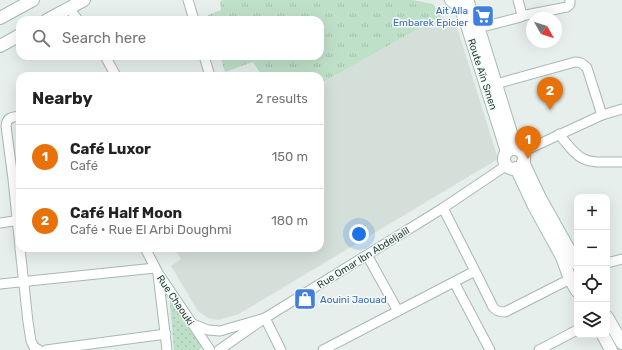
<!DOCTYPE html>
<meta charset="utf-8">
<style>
:root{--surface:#fff;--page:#f2f2f2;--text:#222;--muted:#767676;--line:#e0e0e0;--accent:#804e3d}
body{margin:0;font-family:Rubik,sans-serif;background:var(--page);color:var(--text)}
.controls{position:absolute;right:12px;bottom:12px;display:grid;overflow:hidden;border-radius:8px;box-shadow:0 4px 16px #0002}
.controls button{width:36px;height:36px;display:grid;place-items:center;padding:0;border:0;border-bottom:1px solid var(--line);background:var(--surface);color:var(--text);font:20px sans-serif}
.compass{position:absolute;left:526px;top:12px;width:36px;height:36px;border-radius:50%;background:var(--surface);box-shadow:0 4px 16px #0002;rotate:129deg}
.you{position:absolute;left:359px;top:234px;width:14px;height:14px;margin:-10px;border:3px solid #fff;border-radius:50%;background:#1a73e8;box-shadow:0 0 0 6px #1a73e833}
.badge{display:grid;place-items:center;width:26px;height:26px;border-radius:50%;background:var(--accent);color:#fff;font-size:13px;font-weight:700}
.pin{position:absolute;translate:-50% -33px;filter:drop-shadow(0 1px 2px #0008)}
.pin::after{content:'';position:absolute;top:21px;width:14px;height:12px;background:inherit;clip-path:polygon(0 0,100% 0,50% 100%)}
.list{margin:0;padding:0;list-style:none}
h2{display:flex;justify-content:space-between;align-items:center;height:52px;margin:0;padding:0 16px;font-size:17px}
h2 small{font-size:13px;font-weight:400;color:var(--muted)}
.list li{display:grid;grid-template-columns:26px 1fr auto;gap:12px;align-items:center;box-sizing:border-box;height:64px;padding:0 16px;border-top:1px solid var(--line)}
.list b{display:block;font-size:15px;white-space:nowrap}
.list p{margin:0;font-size:13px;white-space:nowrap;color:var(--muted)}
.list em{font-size:13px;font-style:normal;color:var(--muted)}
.icon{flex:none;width:22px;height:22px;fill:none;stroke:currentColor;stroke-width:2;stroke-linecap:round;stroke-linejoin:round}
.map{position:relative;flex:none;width:622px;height:350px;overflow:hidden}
.search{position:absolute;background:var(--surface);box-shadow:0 4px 16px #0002;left:16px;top:16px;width:308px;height:44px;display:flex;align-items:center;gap:10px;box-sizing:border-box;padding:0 14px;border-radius:12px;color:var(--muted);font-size:15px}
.panel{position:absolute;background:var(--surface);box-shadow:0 4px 16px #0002;left:16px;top:72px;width:308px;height:180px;border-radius:12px}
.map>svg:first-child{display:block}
.built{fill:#d4dfda}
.grass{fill:url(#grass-dots)}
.park{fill:url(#park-tufts)}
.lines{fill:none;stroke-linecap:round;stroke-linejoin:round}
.minor-casing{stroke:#a8b8b2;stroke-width:11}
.secondary-casing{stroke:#a4bbb3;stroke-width:14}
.minor{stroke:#fff;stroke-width:9}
.secondary{stroke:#fff;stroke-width:12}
.labels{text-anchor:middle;stroke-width:3;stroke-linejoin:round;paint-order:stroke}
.shop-label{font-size:10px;fill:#366cbe;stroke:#f7fbf9;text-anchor:end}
.street-label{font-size:10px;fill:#24423a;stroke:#f7fbf9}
</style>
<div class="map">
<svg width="622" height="350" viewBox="0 0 622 350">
<defs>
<pattern id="grass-dots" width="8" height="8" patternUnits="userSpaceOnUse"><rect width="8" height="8" fill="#bfe0c8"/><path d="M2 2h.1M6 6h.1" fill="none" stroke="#a4c1ad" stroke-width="1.8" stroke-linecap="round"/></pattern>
<pattern id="park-tufts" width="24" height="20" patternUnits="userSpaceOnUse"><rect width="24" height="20" fill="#bfe0c8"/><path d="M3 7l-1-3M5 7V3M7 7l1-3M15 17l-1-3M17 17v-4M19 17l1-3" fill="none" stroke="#a4c1ad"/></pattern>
</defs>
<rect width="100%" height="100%" fill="#e6efeb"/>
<!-- built -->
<polygon class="built" points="441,16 457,27 498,159 239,314 218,320 208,318 198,311 171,266 181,259 174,248 320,248 320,84"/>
<!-- grass -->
<polygon class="grass" points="169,294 202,347 199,350 174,350"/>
<!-- park -->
<polygon class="park" points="224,0 413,0 433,4 441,16 320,84 320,76 262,76 253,62 225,72 220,56 320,56 320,20 209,20 208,15 221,10 220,1"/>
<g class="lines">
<!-- minor casing -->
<g class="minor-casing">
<g id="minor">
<polyline points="188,0 194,20"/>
<polyline points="69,8 78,20"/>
<polyline points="521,16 567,7 570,4 570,0"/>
<polyline points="478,28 521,17 522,15 518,0"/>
<polyline points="105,56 116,76"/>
<polyline points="204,56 210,76"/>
<path d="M496,84L575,62C581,62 583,64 587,68L602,115"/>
<path d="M20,116C12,117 7,117 6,126L13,179L20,247"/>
<path d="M559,134C583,165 584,162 622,162"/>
<polyline points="522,152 602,115 622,109"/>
<polyline points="0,223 20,220"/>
<polyline points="20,248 28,322 31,341 34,347 39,350"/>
<polyline points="145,248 158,273 210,350"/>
<polyline points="367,255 398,311"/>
<polyline points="607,263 622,259"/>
<path d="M475,271L493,307C496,311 499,312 505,312L570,279"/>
<polyline points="158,274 167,350"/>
<polyline points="454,282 490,350"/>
<polyline points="0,284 155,268"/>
<polyline points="193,324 208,330 220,331 265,318 281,350"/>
<polyline points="46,350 166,334"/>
<polyline points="219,350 265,318 443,208 507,165"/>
<polyline points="323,350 475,271 443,208"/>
<polyline points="539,350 577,330"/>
</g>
</g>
<!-- secondary casing -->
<g class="secondary-casing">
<g id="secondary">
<polyline points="451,0 460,7 465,19 507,152"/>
<polyline points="467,0 481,36 516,149"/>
<polyline points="0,18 33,0"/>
<polyline points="47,20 84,0"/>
<polyline points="0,46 20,35"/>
<circle cx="514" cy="159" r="10"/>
<polyline points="523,162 540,198 577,264"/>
<polyline points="516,168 534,206 562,257 570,279 577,291"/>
<polyline points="607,317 622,343"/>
<polyline points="603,335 611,350"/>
</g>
</g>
<!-- minor -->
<use href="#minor" class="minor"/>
<!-- secondary -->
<use href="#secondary" class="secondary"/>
</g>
<!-- icons -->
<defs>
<g id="supermarket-square" transform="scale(1.15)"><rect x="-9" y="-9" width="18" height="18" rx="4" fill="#3f7fe0" stroke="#f7fbf9"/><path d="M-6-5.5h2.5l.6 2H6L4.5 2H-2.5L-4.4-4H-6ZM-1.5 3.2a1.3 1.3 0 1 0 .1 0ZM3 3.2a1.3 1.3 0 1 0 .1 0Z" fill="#fff"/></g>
<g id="shop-square" transform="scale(1.15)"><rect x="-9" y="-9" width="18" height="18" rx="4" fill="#3f7fe0" stroke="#f7fbf9"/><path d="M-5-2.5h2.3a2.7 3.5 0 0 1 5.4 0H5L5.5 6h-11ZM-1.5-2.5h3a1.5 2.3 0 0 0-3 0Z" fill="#fff"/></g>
</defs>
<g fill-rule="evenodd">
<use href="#supermarket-square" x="483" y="16"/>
<use href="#shop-square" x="305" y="299"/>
</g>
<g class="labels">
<!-- shop labels -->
<g class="shop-label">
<text x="468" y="14">Ait Alla<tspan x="468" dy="12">Embarek Epicier</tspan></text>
<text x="320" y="303" text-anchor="start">Aouini Jaouad</text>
</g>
<!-- street labels -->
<g class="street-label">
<text transform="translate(483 74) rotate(72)" y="4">Route Aïn Smen</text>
<text transform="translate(363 257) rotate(-32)" y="4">Rue Omar Ibn Abdeljalil</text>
<text transform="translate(176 300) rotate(56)" y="4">Rue Chaouki</text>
</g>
</g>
</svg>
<div class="controls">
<button>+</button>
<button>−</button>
<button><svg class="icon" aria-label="locate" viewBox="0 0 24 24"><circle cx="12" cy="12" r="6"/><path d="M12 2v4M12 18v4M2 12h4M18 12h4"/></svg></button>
<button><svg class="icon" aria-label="layers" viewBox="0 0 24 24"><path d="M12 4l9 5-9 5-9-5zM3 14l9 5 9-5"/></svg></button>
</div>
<svg class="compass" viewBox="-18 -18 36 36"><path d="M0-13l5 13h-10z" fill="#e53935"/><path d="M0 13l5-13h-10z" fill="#767676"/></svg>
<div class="you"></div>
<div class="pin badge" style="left:528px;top:159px;background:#e8710a">1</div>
<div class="pin badge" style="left:550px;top:110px;background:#e8710a">2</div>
<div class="search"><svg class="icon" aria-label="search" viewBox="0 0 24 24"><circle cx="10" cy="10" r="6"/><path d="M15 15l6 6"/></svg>Search here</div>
<section class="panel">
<h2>Nearby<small>2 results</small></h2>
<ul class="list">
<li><span class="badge" style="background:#e8710a">1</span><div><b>Café Luxor</b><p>Café</p></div><em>150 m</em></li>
<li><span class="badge" style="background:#e8710a">2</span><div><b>Café Half Moon</b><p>Café · Rue El Arbi Doughmi</p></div><em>180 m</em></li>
</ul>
</section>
</div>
